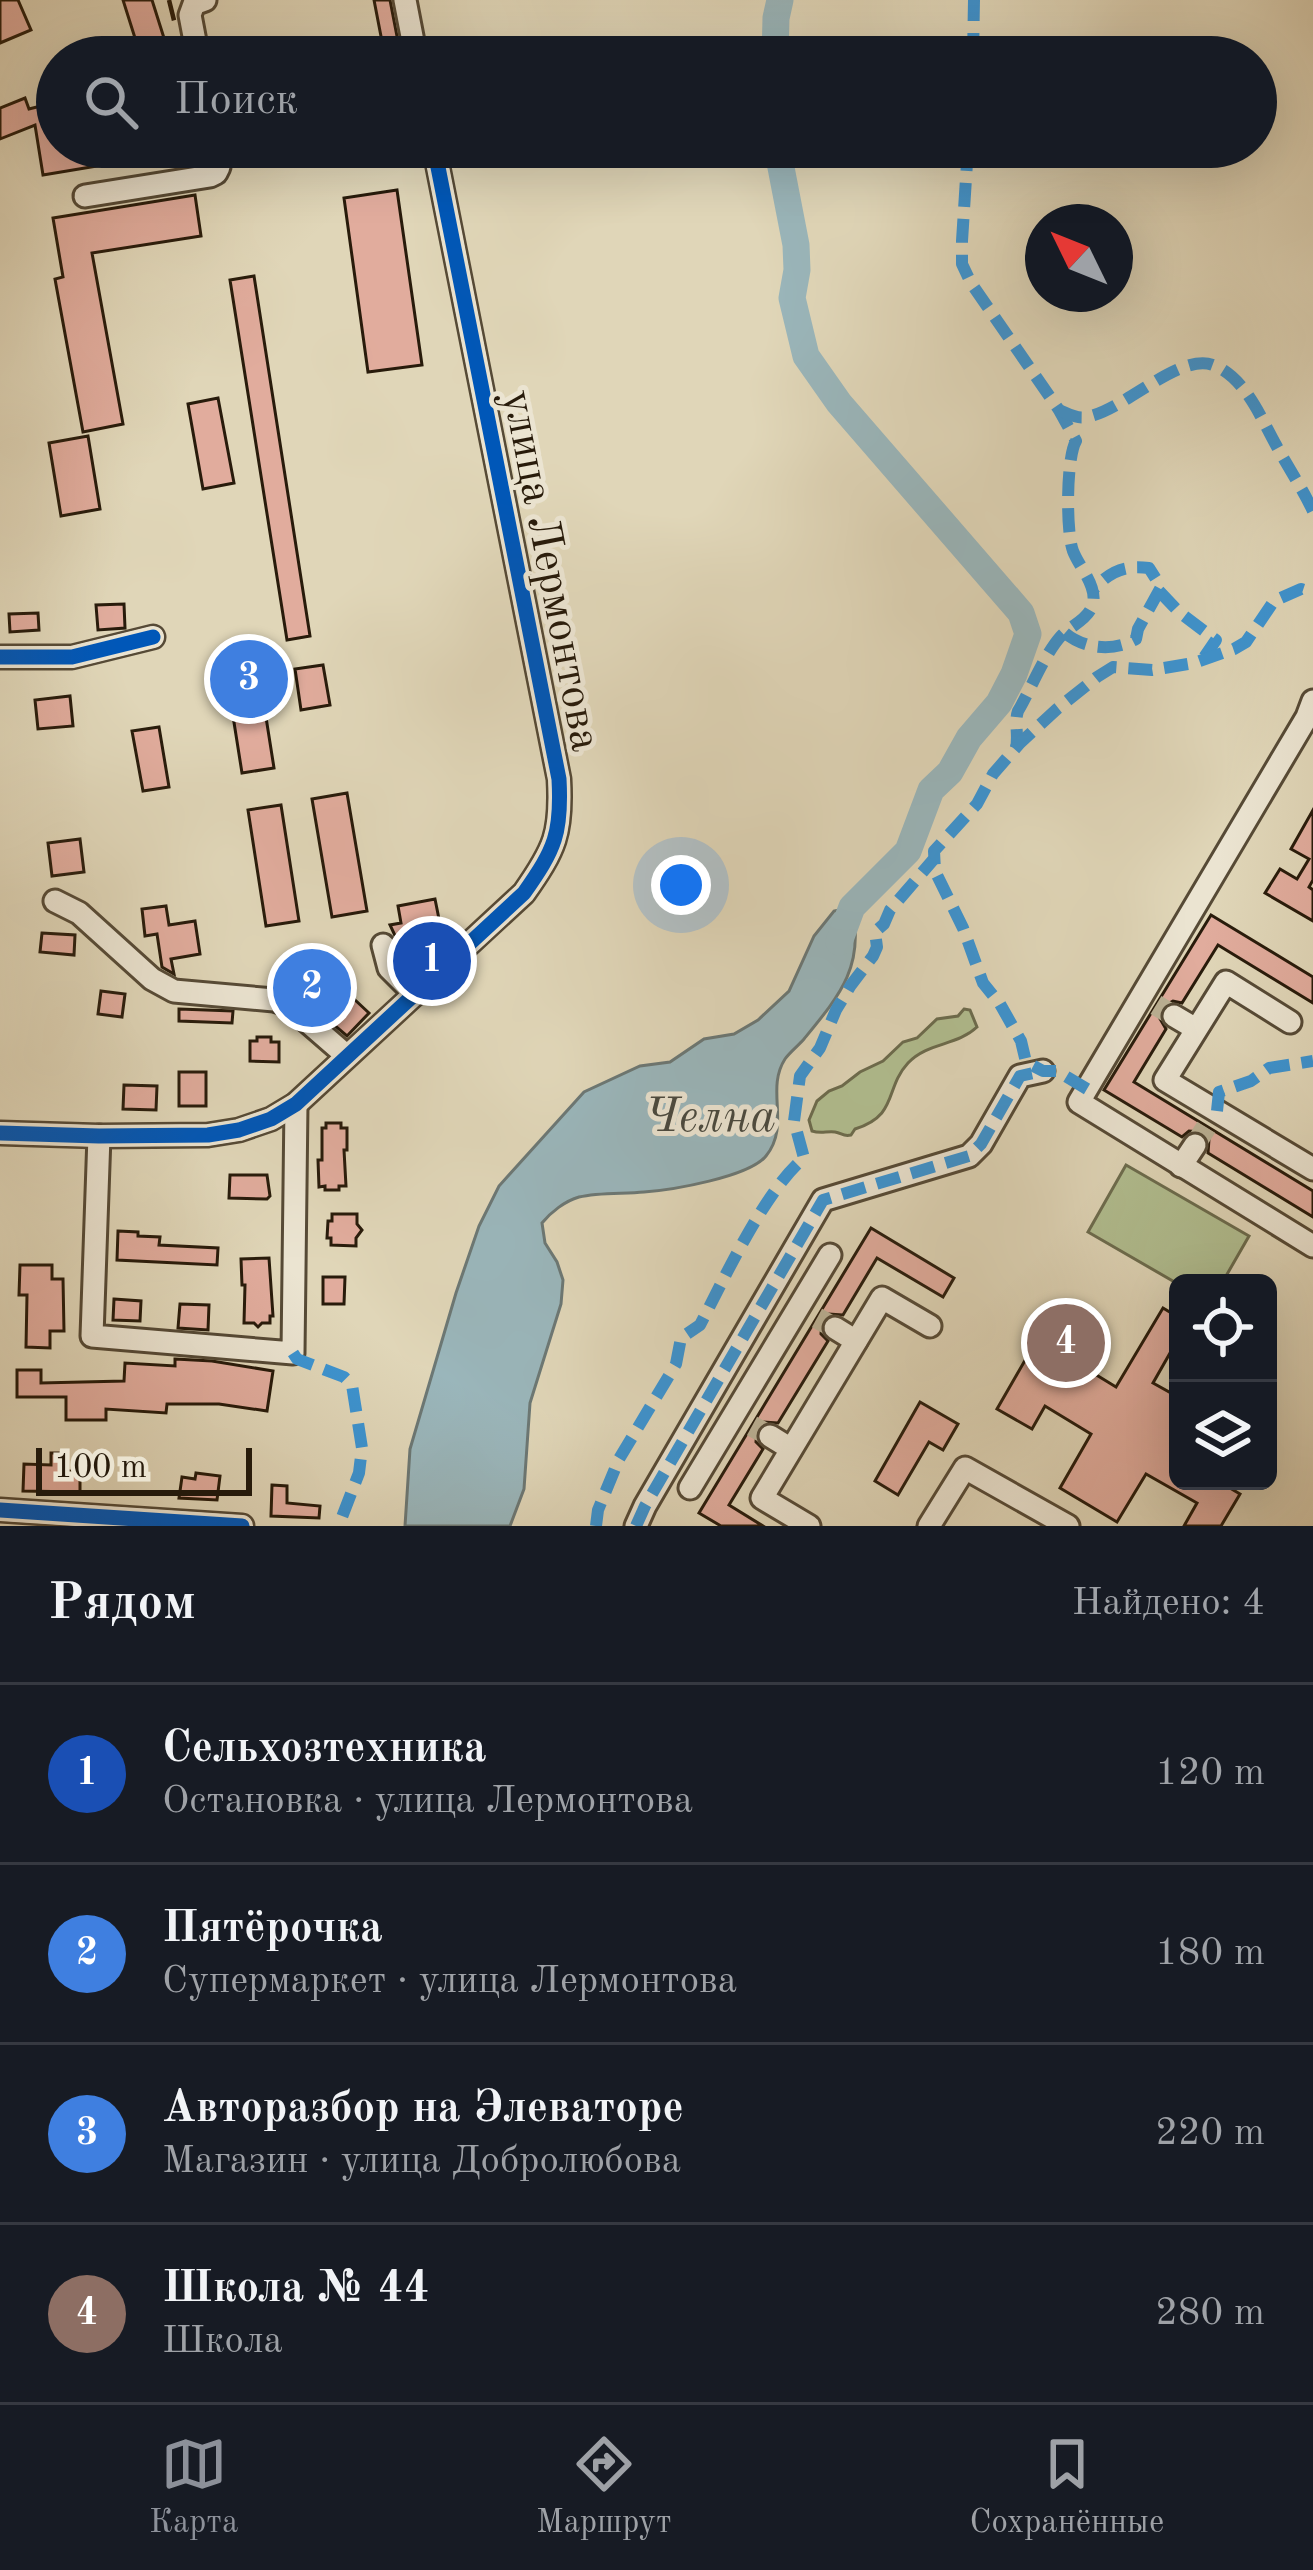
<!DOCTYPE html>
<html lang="ru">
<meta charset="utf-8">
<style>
:root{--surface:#171b24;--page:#20242c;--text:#f1f3f6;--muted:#9ea1a6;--line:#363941;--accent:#8c9099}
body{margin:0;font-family:"Old Standard TT",serif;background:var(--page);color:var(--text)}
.controls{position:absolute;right:36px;bottom:36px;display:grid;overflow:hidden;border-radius:18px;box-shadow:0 12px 48px #0002}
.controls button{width:108px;height:108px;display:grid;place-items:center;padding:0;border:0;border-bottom:3px solid var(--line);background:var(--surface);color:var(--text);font:60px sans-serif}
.compass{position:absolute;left:1025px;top:204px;width:108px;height:108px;border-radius:50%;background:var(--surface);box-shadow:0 12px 48px #0002;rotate:313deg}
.scale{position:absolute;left:36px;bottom:30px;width:216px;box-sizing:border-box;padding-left:12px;border:6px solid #281b0b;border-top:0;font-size:33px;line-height:42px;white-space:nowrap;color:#281b0b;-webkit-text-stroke:9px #ebe4d1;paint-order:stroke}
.you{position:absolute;left:681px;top:885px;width:42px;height:42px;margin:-30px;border:9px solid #fff;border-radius:50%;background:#1a73e8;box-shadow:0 0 0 18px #1a73e833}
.badge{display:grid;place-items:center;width:78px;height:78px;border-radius:50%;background:var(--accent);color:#fff;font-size:39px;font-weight:700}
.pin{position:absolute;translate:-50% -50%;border:6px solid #fff;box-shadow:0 3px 12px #0006}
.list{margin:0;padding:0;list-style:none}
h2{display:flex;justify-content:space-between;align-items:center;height:156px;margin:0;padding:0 48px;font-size:51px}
h2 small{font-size:39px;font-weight:400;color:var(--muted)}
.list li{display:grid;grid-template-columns:78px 1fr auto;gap:36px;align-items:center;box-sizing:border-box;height:180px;padding:0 48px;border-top:3px solid var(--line)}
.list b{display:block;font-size:45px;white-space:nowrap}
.list p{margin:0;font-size:39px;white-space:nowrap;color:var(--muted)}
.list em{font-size:39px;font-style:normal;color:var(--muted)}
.icon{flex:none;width:66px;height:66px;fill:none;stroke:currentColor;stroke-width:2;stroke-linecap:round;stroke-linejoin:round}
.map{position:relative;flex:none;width:1313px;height:1526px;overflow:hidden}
.search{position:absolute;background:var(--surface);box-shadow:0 12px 48px #0002;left:36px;right:36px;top:36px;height:132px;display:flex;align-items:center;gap:30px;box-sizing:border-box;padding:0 42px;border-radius:66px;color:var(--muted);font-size:45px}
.sheet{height:876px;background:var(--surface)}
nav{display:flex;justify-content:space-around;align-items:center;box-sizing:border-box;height:168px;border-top:3px solid var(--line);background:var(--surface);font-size:33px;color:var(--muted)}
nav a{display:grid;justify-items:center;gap:6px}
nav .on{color:var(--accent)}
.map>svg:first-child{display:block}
.green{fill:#b1be90;stroke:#6c6c4e;stroke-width:3}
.water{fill:#9ab6bb;stroke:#6c7875;stroke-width:3}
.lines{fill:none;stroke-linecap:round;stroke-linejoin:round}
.river{stroke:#9ab6bb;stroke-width:27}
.building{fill:#e1ac9d;stroke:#281b0b;stroke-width:3}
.minor-tunnel{stroke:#bbb195;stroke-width:21;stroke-dasharray:21 10;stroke-linecap:butt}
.minor-casing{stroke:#564a36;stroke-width:27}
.minor{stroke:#ebe4d1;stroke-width:21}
.rail{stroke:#281b0b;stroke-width:4.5;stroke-dasharray:21 21;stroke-linecap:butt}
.quiet{stroke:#3c94d2;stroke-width:12;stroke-dasharray:24 12;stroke-linecap:butt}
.cycleway-casing{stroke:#ebe4d1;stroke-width:22}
.cycleway{stroke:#0057b8;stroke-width:15}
.labels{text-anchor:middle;stroke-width:10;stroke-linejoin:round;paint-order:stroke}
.street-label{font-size:45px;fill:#281b0b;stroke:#ebe4d1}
.water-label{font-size:48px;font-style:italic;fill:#4a4a40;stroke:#ebe4d1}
</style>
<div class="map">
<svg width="1313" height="1526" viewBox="0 0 1313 1526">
<rect width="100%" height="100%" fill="#e0d6b8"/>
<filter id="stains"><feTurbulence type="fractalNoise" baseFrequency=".00167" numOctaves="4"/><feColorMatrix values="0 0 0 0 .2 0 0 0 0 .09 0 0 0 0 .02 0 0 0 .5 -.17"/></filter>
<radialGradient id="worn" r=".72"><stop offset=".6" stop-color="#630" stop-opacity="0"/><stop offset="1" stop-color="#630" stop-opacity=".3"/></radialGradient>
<!-- green -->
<g class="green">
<path d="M964,1009L970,1010L977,1027C957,1046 928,1042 908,1063C884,1089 899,1115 855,1129L851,1135C843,1137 842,1133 835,1132C826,1131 821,1134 812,1131L809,1120L817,1101L829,1091L842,1086L860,1072L883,1061L903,1042L917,1038L937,1019L958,1016Z"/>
<polygon points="1126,1165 1249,1236 1222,1283 1178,1284 1088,1232"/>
</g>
<!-- water -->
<path class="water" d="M852,907C865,966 840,995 804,1039C798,1046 790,1052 785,1059C765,1090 791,1125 766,1156C749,1177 672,1190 644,1192C624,1194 599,1192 579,1197C565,1201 551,1212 542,1223L545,1243L557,1262L563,1280L561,1304L530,1403L524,1489L510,1526H405L410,1449L456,1293L479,1226L499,1186L584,1092L640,1066L670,1062L704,1039L734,1034L758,1020L789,991L814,936L834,911Z"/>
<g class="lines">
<!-- river -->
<g class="river">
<polyline points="775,57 776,18 780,0"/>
<polyline points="777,147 796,245 797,270 792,298 806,356 839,403 1021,613 1028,634 1014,674 999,703 969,738 950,772 931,790 908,851 852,907 839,942"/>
</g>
</g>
<!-- building -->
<g class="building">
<polygon points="0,0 18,0 31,30 0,43"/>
<polygon points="123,0 152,0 170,57 141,57"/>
<polygon points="374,0 390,0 401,57 385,57"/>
<polygon points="25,98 29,109 57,102 57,147 175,147 175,153 43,175 35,125 0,139 0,108"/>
<polygon points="397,190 422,365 368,372 344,198"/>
<polygon points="195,195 201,236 92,253 123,424 83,432 55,279 63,277 53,218"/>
<polygon points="254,276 310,636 287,640 230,280"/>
<polygon points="218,398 234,483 203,489 188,404"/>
<polygon points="88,436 100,509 61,516 49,443"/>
<polygon points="124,604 125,628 98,630 96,605"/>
<polygon points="38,613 39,630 10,632 9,614"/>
<polygon points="256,654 274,768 242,773 224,659"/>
<polygon points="323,665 330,705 301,710 295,669"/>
<polygon points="70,696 73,726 38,729 35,700"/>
<polygon points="159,727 169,787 143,791 132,731"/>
<polygon points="347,793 367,911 332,917 312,799"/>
<polygon points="281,805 299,921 266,926 248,810"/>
<polygon points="1313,810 1313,880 1309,887 1313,890 1313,921 1265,893 1280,869 1297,879 1309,859 1291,849"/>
<polygon points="80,839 84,872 52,876 48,843"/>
<polygon points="435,899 442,934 398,942 390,925 401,923 398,906"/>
<polygon points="166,906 169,925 195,921 200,954 171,959 174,974 162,967 157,934 145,936 142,909"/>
<polygon points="1211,915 1313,977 1313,1003 1218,945 1182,1003 1173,1001 1162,1007 1159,1017 1166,1029 1134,1082 1313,1191 1313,1217 1208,1153 1209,1139 1202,1132 1189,1131 1182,1137 1104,1090"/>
<polygon points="42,933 75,935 74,955 40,952"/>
<polygon points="324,978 333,987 340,986 369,1013 347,1036 299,995 315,979"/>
<polygon points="101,991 125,994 122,1017 98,1014"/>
<polygon points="179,1009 233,1011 232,1023 179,1021"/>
<polygon points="257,1037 271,1037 271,1042 279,1042 279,1062 250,1061 250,1041 257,1041"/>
<rect x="179" y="1072" width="27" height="34"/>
<polygon points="124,1085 157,1086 156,1110 123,1109"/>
<polygon points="326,1123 341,1123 341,1128 347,1128 347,1150 344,1150 346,1186 339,1186 339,1190 325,1190 325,1186 319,1187 318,1160 322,1160 322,1128 326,1128"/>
<polygon points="230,1175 267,1175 270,1196 267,1199 229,1198"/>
<polygon points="332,1214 357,1214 357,1224 362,1230 356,1238 356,1246 331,1245 331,1238 327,1238 328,1221 332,1221"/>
<polygon points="871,1228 954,1278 943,1297 877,1258 843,1315 829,1314 822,1321 821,1334 828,1341 778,1423 764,1422 757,1429 756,1442 763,1449 729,1505 763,1526 721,1526 699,1513"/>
<polygon points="118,1231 138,1232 138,1236 160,1237 159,1245 218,1248 217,1265 117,1260"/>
<polygon points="269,1258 273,1316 270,1316 270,1323 262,1323 258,1327 254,1323 244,1323 245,1285 242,1285 241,1259"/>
<polygon points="20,1265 52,1265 52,1279 63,1279 64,1331 50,1331 50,1348 26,1347 27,1295 19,1295"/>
<polygon points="323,1277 345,1277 344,1304 323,1304"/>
<polygon points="114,1299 141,1301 140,1321 113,1320"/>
<polygon points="180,1304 209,1305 208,1330 178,1328"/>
<polygon points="1163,1308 1178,1317 1178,1339 1153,1383 1178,1397 1178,1481 1218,1481 1240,1494 1221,1526 1184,1526 1197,1503 1146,1474 1117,1522 1060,1488 1091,1434 1045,1406 1032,1429 997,1409 1050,1317 1085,1338 1072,1360 1116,1387"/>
<polygon points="175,1359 212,1361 273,1371 267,1411 219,1404 167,1404 166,1413 106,1409 106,1420 66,1420 66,1397 17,1397 17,1370 41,1370 41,1383 124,1381 125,1363 175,1366"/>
<polygon points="920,1402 958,1424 943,1450 929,1442 898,1495 875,1481"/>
<polygon points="51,1453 64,1453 64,1471 80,1471 80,1492 23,1491 24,1464 51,1465"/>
<polygon points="196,1473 220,1476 217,1500 179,1498 182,1477 195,1479"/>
<polygon points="272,1485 287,1486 287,1503 320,1506 319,1518 271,1516"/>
</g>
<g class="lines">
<!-- minor-tunnel -->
<g class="minor-tunnel">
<polyline points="1156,1005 1174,1016"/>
<polyline points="1195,1145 1207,1126"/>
<polyline points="817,1318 835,1328"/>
<polyline points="752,1426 770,1436"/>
</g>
<!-- minor casing -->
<g class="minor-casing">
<g id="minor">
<polyline points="405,0 416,57"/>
<polyline points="198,57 190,15 194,4 205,0"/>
<polyline points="85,196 210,176 216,173 219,167 215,147"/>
<polyline points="0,657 72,657 153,637"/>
<polyline points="1313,701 1307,717 1079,1102 1313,1246"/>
<polyline points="55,901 79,913 152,979 174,991 274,1000 287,1004 347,1056"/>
<polyline points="383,945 389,968 415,994"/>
<polyline points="1174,1016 1196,1029"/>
<polyline points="1290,1022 1226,982 1165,1080 1313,1169"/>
<path d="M0,1133L99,1136L208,1135L239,1130L271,1119L296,1104L524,893C555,849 562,833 559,779L434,147"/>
<polyline points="99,1136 92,1336 293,1353 296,1104"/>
<polyline points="1181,1166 1195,1145"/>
<polyline points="835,1328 856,1341"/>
<polyline points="770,1436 791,1449"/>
<polyline points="690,1488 830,1255"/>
<polyline points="0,1510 242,1526"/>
<polyline points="636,1526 645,1506 823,1200 969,1156 981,1144 1020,1076 1043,1071"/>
<polyline points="809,1526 762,1498 882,1298 930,1326"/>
<polyline points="929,1526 965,1468 1068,1526"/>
</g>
</g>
<!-- minor -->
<use href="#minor" class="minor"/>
<!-- rail -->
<polyline class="rail" points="169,0 183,57"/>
<!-- quiet -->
<g class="quiet">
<polyline points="973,57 974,0"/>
<path d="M968,147L962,241V264L971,283L1059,410L1076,441C1066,458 1066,533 1073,551C1079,567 1097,585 1093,603C1089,620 1071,625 1061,636C1044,655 1031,689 1018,711C1014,723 1019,735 1016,748"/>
<path d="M1059,410C1067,413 1076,419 1086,417C1122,412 1180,352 1213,365C1245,377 1261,418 1276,445C1288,467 1302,488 1313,511"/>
<polyline points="1159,591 1179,612 1216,640 1203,659"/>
<path d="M1065,633C1084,649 1114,652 1136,639L1138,629L1161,587L1149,568C1124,565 1110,571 1093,590"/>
<polyline points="1087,1089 1057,1071 1043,1071 1026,1062 1021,1041 1000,1004 983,983 963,928 935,871 934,851 977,804 993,774 1020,743 1057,709 1097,677 1113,667 1152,670 1194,663 1234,649 1246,642 1274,601 1301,589 1313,593"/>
<polyline points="1217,1111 1219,1092 1251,1081 1269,1068 1313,1061"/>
<polyline points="293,1353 297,1359 344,1377 352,1385 362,1448 359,1473 342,1517"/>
<path d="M596,1526L598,1510L619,1459L676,1364L681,1338L700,1325C724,1279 765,1190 804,1158L794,1121L800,1076L820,1048L836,1010L851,985L873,956L877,947L875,932L884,924L890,910L933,860"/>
<polyline points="636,1526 645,1506 823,1200 969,1156 981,1144 1020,1076 1043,1071"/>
</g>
<!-- cycleway casing -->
<g class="cycleway-casing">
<g id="cycleway">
<polyline points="0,657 72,657 153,637"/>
<path d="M0,1133L99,1136L208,1135L239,1130L271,1119L296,1104L524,893C555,849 562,833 559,779L434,147"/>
<polyline points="0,1510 242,1526"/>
</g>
</g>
<!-- cycleway -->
<use href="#cycleway" class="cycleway"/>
</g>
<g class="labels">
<!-- street labels -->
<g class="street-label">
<text transform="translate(554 570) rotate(79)" y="16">улица Лермонтова</text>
</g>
<!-- water labels -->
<g class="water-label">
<text x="710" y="1131">Челна</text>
</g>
</g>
<rect width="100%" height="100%" filter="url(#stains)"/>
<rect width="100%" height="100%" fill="url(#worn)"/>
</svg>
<div class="controls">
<button><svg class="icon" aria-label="locate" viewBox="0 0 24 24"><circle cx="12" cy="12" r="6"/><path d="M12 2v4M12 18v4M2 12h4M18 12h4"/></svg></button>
<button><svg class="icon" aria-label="layers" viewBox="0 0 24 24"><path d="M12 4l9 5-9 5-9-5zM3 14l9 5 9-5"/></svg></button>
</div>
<svg class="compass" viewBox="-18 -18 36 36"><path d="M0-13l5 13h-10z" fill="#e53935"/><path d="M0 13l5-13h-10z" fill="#9ea1a6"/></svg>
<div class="scale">100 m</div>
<div class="you"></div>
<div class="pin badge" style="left:432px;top:961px;background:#1a4fb4">1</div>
<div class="pin badge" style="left:312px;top:988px;background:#3f7fe0">2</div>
<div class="pin badge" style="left:249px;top:679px;background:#3f7fe0">3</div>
<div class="pin badge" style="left:1066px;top:1343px;background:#8d6e63">4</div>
<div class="search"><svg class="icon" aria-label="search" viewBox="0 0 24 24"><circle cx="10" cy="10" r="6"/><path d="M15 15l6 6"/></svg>Поиск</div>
</div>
<section class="sheet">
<h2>Рядом<small>Найдено: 4</small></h2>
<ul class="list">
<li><span class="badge" style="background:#1a4fb4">1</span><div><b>Сельхозтехника</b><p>Остановка · улица Лермонтова</p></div><em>120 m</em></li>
<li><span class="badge" style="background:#3f7fe0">2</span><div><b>Пятёрочка</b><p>Супермаркет · улица Лермонтова</p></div><em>180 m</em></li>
<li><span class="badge" style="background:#3f7fe0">3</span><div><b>Авторазбор на Элеваторе</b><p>Магазин · улица Добролюбова</p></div><em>220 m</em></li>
<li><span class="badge" style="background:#8d6e63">4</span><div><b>Школа № 44</b><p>Школа</p></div><em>280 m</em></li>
</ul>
</section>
<nav>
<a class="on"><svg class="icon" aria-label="map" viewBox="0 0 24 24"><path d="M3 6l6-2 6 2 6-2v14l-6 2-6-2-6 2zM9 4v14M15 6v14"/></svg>Карта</a>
<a><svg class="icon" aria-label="directions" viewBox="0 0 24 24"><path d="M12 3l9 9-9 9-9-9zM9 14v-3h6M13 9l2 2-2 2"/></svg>Маршрут</a>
<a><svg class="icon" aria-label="saved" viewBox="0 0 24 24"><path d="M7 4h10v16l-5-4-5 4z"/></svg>Сохранённые</a>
</nav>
